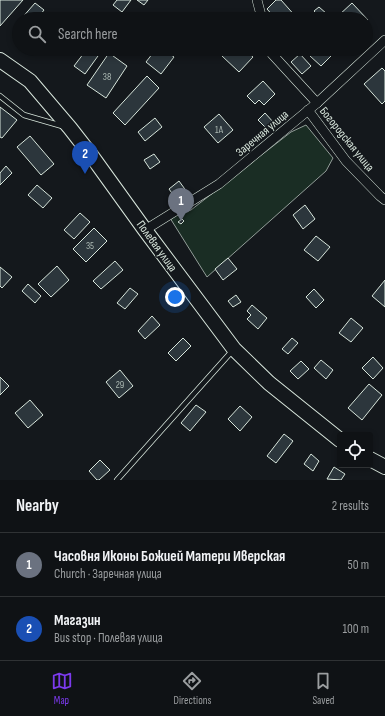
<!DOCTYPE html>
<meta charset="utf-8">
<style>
:root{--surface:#0f1215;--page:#181b1e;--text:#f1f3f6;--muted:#9b9ea0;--line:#2f3234;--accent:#7c3aed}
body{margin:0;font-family:"Sofia Sans Condensed",sans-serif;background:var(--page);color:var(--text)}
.controls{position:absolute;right:12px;bottom:12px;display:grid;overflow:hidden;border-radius:4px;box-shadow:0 2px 6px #0003}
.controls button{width:36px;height:36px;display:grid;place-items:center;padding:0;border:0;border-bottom:1px solid var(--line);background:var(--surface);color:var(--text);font:20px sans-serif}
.you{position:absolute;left:175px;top:297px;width:14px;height:14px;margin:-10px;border:3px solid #fff;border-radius:50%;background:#1a73e8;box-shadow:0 0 0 6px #1a73e833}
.badge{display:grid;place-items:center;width:26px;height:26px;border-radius:50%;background:var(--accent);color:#fff;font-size:13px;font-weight:700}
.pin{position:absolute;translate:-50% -33px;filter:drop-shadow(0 1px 2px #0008)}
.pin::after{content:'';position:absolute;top:21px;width:14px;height:12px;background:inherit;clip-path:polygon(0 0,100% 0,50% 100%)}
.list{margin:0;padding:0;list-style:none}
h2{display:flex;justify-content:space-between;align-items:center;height:52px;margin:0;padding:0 16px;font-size:17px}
h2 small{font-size:13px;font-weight:400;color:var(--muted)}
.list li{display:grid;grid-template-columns:26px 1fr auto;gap:12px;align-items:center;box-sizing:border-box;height:64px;padding:0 16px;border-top:1px solid var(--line)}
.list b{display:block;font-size:15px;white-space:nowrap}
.list p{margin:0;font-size:13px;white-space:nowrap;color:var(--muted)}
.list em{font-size:13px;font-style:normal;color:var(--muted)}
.icon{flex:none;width:22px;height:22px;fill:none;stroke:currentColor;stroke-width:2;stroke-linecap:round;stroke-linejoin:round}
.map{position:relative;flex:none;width:385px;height:480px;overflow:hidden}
.search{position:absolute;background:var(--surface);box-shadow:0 2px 6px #0003;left:12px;right:12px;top:12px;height:44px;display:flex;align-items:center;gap:10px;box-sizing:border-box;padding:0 14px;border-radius:22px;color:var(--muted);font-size:15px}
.sheet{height:180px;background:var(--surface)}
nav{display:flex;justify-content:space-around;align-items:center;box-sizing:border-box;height:56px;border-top:1px solid var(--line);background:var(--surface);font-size:11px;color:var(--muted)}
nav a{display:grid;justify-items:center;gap:2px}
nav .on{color:var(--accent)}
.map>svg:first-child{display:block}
.green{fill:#1a2d24;stroke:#939e99}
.building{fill:#2c363c;stroke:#d8e6dc}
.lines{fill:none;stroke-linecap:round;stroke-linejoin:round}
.service-casing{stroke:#d8e6dc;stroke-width:6}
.minor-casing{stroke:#d8e6dc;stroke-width:10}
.primary-casing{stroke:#d8e6dc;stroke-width:16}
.service{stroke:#14181c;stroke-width:4.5}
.minor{stroke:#14181c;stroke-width:9}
.primary{stroke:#14181c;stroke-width:14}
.labels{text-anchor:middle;stroke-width:3;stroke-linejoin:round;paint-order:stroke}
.number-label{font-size:10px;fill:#adbab4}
.street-label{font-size:12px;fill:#d8e6dc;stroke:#14181c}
</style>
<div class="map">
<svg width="385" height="480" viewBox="0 0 385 480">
<rect width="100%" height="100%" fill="#14181c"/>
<!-- green -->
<polygon class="green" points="306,125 333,158 326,171 207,277 170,218 191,210 291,132"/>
<!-- building -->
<g class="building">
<polygon points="0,0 23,0 0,26"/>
<polygon points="117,0 131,0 122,12 113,5"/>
<polygon points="137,0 148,0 144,5"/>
<polygon points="276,0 281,0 297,18 295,19 276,19 267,9"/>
<polygon points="35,3 44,10 37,19 21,19"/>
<polygon points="352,3 368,20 366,22 366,19 340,19 338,16"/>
<polygon points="319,7 327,14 322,19 314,11"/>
<polygon points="87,49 103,49 85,74 74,66"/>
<polygon points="156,49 163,49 174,57 161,74 146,62"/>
<polygon points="229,49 244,49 253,57 239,72 222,56"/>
<polygon points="317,49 338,49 321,66 310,56"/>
<polygon points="109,53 127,66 106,98 87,85"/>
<polygon points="300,54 311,66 302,74 291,62"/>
<polygon points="382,68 385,71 385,101 382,104 364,84"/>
<polygon points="147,76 159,88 125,125 113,113"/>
<polygon points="263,81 275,94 264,105 259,100 255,104 247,96"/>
<polygon points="0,107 17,120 2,138 0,137"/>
<polygon points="265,113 274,123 267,129 258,120"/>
<polygon points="219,114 233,130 218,143 204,127"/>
<polygon points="155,118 162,127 145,141 138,132"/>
<polygon points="30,136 54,164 41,175 17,147"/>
<polygon points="154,154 160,162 150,169 144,160"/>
<polygon points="6,166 12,173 0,185 0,173"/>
<polygon points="179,181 187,192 176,199 169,189"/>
<polygon points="37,185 52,198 43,208 28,195"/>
<polygon points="305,205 315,219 303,229 293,215"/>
<polygon points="80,213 90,222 74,239 64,230"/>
<polygon points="182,219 184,221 181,224 178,222"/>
<polygon points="94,228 107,241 86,262 73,249"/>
<polygon points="316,236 330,247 318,261 304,250"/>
<polygon points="228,258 237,269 223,280 215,269"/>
<polygon points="115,261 123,270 101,289 93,281"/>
<polygon points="57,266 69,280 51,297 38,284"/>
<polygon points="0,267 12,277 2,288 0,286"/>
<polygon points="385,280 385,307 372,296"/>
<polygon points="28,284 41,296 35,303 22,291"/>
<polygon points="130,288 138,294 125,309 117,303"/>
<polygon points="314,289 324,300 316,308 306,297"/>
<polygon points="236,295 241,302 233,307 228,301"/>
<polygon points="252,305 267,318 258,329 247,319 251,315 247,311"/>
<polygon points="152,316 160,325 145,339 138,331"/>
<polygon points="351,318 363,328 351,342 339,333"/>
<polygon points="183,338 191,346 176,361 168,353"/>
<polygon points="292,338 298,343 288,354 282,349"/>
<polygon points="373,357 383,368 373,379 362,368"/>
<polygon points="321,360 333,370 326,379 314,368"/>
<polygon points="301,361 309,369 298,379 290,371"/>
<polygon points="120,370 133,386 119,398 106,382"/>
<polygon points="0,377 9,386 0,395"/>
<polygon points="369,384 382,395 362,420 348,408"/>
<polygon points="30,400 43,415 28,428 15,413"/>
<polygon points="196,405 206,412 190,431 181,423"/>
<polygon points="240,406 252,417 240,431 228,419"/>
<polygon points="284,434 293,441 276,463 267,456"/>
<polygon points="311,454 319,461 313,471 304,464"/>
<polygon points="100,460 110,470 99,480 97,480 89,471"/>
<polygon points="334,467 345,474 341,480 327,479"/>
</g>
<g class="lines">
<!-- service casing -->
<g class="service-casing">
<g id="service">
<polyline points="0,96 24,115 62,126"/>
<polyline points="117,480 233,350"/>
</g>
</g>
<!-- minor casing -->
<g class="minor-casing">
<g id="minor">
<polyline points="257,0 262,19"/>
<polyline points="271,49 272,54 317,103"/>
<polyline points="308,110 346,161 380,196 385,200"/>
<polyline points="145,230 219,184 317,103 385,40"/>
</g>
</g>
<!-- primary casing -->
<g class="primary-casing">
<g id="primary">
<polyline points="0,60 30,81 70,128 91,155 145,230 234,349 269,383 340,440"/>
<polyline points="370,459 385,467"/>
</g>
</g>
<!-- service -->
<use href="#service" class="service"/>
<!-- minor -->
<use href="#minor" class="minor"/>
<!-- primary -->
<use href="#primary" class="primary"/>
</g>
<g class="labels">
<!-- number labels -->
<g class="number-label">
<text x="107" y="80">38</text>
<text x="219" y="133">1А</text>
<text x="90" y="249">35</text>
<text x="120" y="388">29</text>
</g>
<!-- street labels -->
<g class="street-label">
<text transform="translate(262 133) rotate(-40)" y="4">Заречная улица</text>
<text transform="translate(347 139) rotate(51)" y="4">Богородская улица</text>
<text transform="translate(157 246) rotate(54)" y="4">Полевая улица</text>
</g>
</g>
</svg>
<div class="controls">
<button><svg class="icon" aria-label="locate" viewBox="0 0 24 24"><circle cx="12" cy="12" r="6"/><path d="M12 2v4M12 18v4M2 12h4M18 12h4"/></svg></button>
</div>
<div class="you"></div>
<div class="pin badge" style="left:181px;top:221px;background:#6b7280">1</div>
<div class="pin badge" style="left:85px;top:174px;background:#1a4fb4">2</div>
<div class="search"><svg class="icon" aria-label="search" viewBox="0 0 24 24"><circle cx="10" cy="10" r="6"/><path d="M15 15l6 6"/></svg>Search here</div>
</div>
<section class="sheet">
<h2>Nearby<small>2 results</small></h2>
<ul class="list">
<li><span class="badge" style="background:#6b7280">1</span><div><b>Часовня Иконы Божией Матери Иверская</b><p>Church · Заречная улица</p></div><em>50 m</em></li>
<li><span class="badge" style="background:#1a4fb4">2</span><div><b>Магазин</b><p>Bus stop · Полевая улица</p></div><em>100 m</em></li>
</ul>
</section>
<nav>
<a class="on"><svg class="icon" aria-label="map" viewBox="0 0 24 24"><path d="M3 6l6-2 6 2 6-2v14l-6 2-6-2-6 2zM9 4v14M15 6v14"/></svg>Map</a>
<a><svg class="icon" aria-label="directions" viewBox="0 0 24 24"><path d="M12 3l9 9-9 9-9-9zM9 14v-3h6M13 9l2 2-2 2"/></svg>Directions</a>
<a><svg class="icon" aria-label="saved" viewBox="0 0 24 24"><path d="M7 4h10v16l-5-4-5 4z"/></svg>Saved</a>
</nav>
